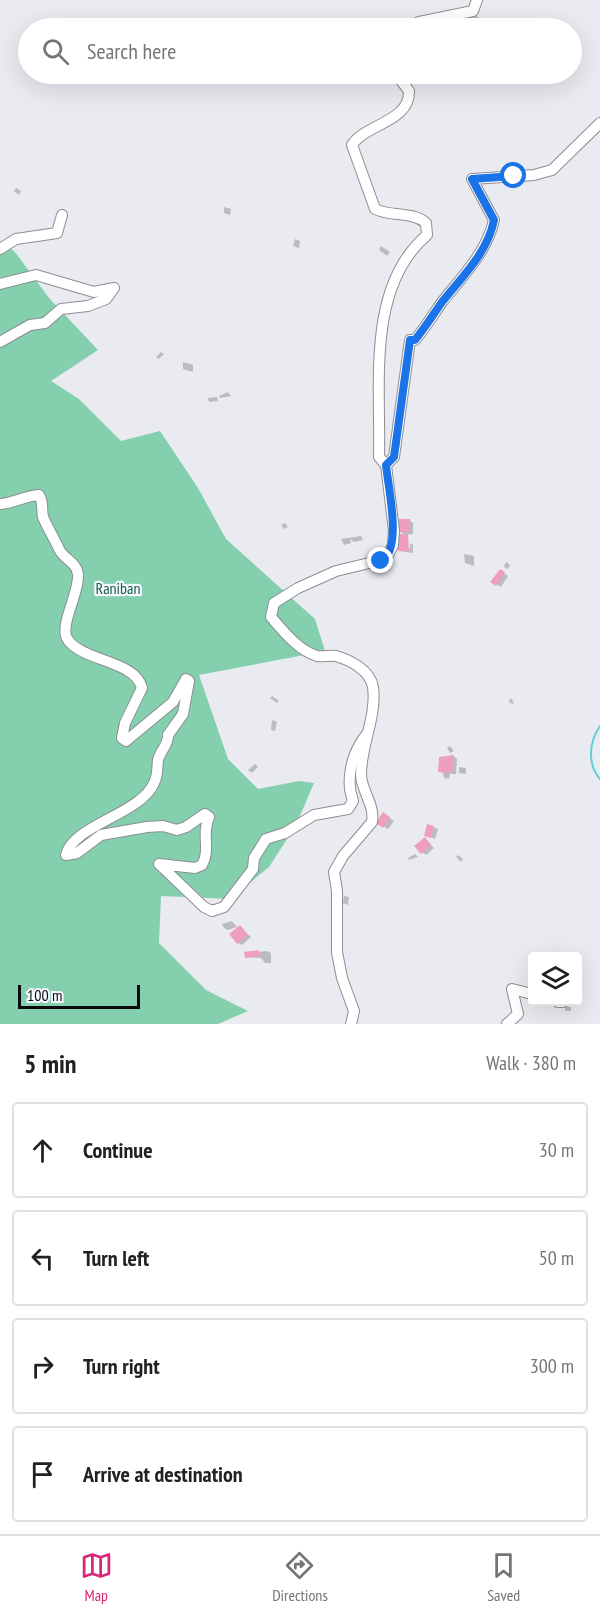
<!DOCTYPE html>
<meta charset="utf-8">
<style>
:root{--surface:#fff;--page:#f6f6f6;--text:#202124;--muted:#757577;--line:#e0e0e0;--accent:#db2777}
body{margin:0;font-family:"PT Sans Narrow",sans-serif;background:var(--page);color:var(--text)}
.controls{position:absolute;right:18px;bottom:18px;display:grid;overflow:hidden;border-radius:6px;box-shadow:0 6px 24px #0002}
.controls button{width:54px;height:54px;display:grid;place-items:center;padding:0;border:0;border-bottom:2px solid var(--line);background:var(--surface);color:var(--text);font:30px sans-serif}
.scale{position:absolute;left:18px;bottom:15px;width:122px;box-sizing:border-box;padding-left:6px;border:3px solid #0b0b0d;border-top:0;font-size:16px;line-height:21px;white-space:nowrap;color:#0b0b0d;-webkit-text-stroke:4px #f6f8ff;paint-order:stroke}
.stop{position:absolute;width:18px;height:18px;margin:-14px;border:4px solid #1a73e8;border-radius:50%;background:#fff}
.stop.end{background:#1a73e8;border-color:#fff;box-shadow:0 2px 6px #0008}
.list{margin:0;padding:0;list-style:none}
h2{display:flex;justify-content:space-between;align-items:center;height:78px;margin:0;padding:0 24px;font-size:26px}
h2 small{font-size:20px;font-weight:400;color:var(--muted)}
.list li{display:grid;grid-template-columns:39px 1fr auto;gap:18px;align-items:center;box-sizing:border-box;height:96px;margin:0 12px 12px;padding:0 12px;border:2px solid var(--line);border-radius:6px}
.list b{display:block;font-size:22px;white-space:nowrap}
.list em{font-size:20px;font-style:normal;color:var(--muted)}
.icon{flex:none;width:33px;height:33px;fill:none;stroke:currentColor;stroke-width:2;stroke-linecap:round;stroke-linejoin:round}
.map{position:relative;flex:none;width:600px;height:1024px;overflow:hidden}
.search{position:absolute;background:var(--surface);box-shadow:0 6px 24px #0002;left:18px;right:18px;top:18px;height:66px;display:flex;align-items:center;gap:15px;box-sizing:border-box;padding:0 21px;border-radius:33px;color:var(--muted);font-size:22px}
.sheet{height:510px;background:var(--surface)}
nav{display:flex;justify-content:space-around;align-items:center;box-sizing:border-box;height:84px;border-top:2px solid var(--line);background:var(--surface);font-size:16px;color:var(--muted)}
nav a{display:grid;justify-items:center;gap:3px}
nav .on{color:var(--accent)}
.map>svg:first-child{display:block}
.green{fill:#84cfad}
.shadow{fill:#0003}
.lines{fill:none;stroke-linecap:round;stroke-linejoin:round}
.stream{stroke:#5dd2d7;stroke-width:2}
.building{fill:#f09ebe}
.minor-casing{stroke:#8c8e94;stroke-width:12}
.minor{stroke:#fff;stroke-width:10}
.route{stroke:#1a73e8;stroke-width:8}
.labels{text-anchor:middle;stroke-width:4.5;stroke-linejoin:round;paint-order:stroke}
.park-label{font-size:16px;fill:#135b41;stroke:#f6f8ff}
</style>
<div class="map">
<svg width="600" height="1024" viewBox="0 0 600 1024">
<rect width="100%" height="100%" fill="#e9ebf1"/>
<!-- green -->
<polygon class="green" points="0,241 15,252 49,298 98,350 51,381 79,399 121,441 160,431 198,488 226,539 315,619 325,651 199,675 228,759 258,789 299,781 314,783 296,825 269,867 230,899 161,896 159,943 206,990 248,1011 218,1024 0,1024"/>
<!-- shadow -->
<g class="shadow">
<polygon points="476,16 480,18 480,24 468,26 464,23 463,18"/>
<polygon points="16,188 21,191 19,195 14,191"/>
<polygon points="224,207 231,209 230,215 224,213"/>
<polygon points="295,239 300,241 299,248 293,246"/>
<polygon points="381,246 390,252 387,256 379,250"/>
<polygon points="161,352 164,354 159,359 156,357"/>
<polygon points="183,362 193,365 193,372 183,369"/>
<polygon points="228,392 231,396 220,398 219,396"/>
<polygon points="217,397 218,401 209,402 208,398"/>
<polygon points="409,520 413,523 413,534 406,535 400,532"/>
<polygon points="285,523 288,527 284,529 281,525"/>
<polygon points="361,536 363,540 354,542 350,539 351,543 344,545 341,539"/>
<polygon points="410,543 413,545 413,553 399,551 410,548"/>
<polygon points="464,554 474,556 474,566 465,563"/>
<polygon points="506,562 510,565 508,569 504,567"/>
<polygon points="501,571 508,576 501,587 492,582"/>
<polygon points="272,696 279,701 277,703 270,698"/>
<polygon points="509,699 512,699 514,704 510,703"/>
<polygon points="272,720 277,722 275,731 271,730"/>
<polygon points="450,746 454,751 450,753 447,748"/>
<polygon points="453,756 457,759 456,774 450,774 449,779 444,778 443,773 439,771"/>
<polygon points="255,764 258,767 252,773 248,770"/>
<polygon points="459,767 466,768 466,774 459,773"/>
<polygon points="384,814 394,821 388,829 378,823"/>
<polygon points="428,825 438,829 435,839 430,837"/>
<polygon points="425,839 434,848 426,855 422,852"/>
<polygon points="415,854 418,857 409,860 408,858"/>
<polygon points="458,855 463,859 461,862 456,857"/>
<polygon points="344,896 349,897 348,905 343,903"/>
<polygon points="232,921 237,927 228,930 224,928 222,924"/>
<polygon points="240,927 251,937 242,945 238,943"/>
<polygon points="267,951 271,953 271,963 265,963 261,958 246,957 246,953"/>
<polygon points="565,1006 571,1007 571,1011 565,1011"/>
</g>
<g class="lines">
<!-- stream -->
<path class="stream" d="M600,726C589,742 587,764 600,779"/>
</g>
<!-- building -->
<g class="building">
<rect x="399" y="519" width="11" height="13"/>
<polygon points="398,534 408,534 409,551 398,551"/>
<polygon points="500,569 505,572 496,586 490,582"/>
<polygon points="454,755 452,773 438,772 439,757"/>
<polygon points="383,812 390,817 383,828 376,823"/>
<polygon points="427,824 434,826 431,838 424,836"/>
<polygon points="425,837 431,845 421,854 414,846"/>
<polygon points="240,925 248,935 237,944 229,934"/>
<polygon points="259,950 259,956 245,958 244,952"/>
</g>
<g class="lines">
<!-- minor casing -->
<g class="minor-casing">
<g id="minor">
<polyline points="408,28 419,22 473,11 477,0"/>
<polyline points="0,249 16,239 57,233 62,215"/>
<polyline points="0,284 36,275 94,292 114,288 106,299 88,306 61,309 45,323 30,325 0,342"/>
<path d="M386,465L394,457L410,340H415C425,328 433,315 442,302C462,277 487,252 494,220L472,179L534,175L552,170L600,123"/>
<path d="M0,504C14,503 24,496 39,495C44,503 41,508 43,517C46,525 55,540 59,549C63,559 76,561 78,574C80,592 58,627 68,640C84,662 135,660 142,688L125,723L122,738L126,741L173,702L186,679L189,681L183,714L168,735C169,744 160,751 158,760C157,768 158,776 154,783C141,814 73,825 66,855L77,853L101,835L147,827L163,826L177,830L186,827L205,814L209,817C201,834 211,850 202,865L195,868L159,864L204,907L212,911L224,907L253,869L254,858L266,839L285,833L314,815L348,809L353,801C345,779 352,753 366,735"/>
<polyline points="558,1002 563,1002"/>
<path d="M351,1024L354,1011L342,978L337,952V891L334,872L343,856L372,822C375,804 361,791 361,774C361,745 377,716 373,687C370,670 350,660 336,656C330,655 323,657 317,656C299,651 283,631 271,617L274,603L298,588L336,571L386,559L393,545L394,531L386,465L379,457C381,385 366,287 427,235L426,223C412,211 391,217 375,209L352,145C365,124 410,122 409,91L396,74"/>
<polyline points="507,1024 518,1014 512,989 532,994"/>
</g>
</g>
<!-- minor -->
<use href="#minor" class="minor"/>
</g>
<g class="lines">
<!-- route -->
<path class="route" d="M381,561C403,550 388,487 386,465L394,457L410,340H415C425,328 433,315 442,302C462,277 488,252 494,220L472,179L514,176"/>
</g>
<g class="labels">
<!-- park labels -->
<g class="park-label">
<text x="118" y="594">Raniban</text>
</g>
</g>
</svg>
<div class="controls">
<button><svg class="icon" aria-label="layers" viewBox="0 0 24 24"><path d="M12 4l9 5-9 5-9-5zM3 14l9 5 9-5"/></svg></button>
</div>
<div class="scale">100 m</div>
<div class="stop" style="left:514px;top:176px"></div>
<div class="stop end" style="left:381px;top:561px"></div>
<div class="search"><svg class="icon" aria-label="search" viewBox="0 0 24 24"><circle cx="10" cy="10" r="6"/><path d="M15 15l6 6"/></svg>Search here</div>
</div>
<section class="sheet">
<h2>5 min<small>Walk · 380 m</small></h2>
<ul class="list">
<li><svg class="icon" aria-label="ahead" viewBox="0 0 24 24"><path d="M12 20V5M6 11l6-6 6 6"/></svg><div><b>Continue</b></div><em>30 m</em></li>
<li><svg class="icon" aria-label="left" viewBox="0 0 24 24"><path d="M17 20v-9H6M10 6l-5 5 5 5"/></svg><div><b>Turn left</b></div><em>50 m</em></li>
<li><svg class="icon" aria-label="right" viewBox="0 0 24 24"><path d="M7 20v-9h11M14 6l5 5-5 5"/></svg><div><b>Turn right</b></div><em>300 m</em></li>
<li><svg class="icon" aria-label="arrive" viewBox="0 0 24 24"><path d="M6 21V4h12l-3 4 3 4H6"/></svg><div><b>Arrive at destination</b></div></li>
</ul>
</section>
<nav>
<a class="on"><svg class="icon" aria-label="map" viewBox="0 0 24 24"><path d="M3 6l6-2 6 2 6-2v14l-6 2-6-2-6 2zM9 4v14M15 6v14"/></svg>Map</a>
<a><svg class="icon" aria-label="directions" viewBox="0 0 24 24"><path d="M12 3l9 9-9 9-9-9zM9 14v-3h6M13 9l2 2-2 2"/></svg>Directions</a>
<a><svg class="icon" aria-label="saved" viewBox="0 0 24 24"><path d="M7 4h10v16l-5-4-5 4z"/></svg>Saved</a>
</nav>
